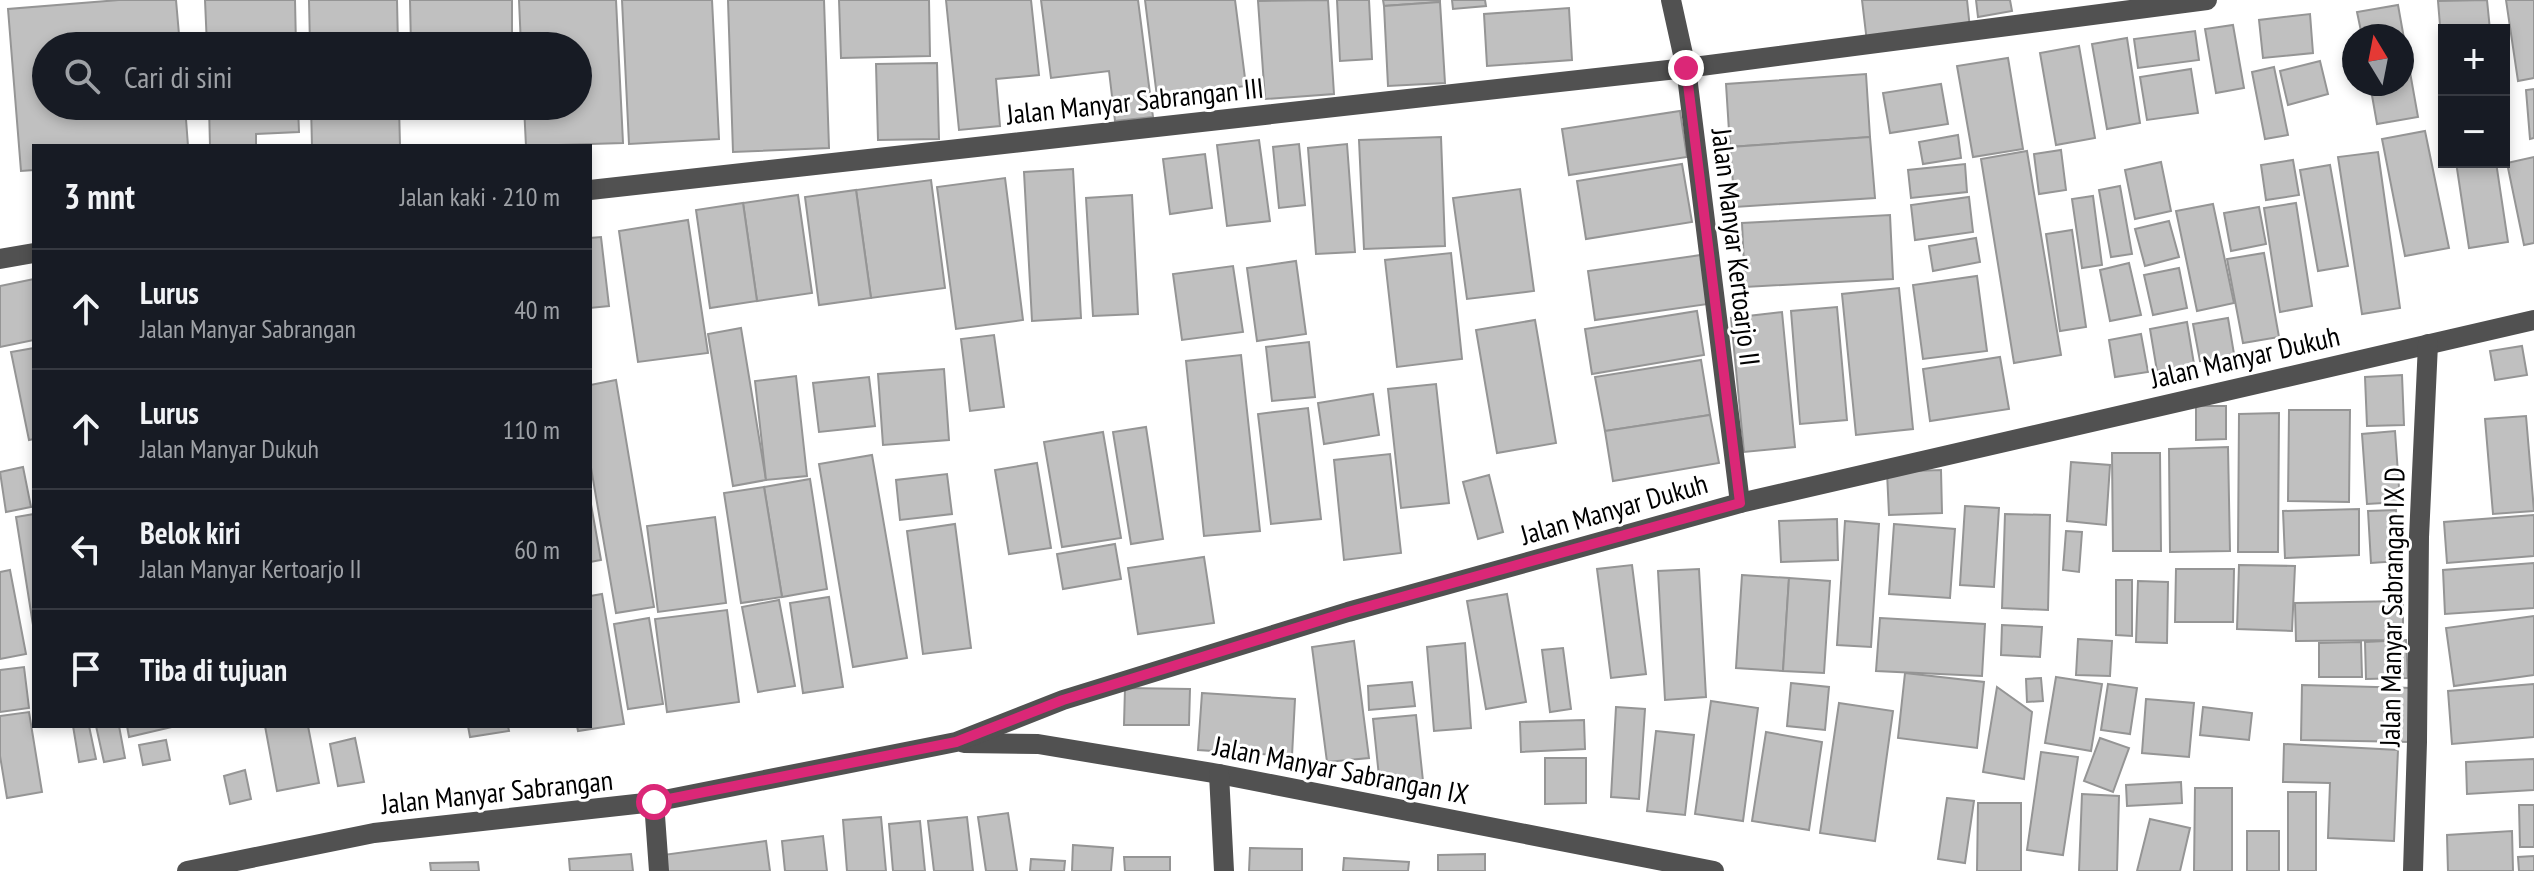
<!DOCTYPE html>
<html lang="id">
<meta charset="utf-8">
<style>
:root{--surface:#171b24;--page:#20242c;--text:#f1f3f6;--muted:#9ea1a6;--line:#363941}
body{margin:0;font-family:"PT Sans Narrow",sans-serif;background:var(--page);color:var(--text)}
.controls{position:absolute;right:24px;top:24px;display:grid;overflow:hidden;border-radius:0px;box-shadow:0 4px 12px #0003}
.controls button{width:72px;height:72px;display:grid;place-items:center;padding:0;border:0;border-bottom:2px solid var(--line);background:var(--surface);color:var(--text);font:40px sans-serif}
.compass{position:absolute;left:2342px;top:24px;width:72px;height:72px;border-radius:50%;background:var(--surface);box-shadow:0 4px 12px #0003;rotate:350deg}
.stop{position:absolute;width:24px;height:24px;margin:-18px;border:6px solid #db2777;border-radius:50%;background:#fff}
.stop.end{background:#db2777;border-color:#fff;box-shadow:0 2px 8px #0008}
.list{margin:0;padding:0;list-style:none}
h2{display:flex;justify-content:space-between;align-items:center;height:104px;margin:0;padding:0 32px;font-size:34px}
h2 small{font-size:26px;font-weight:400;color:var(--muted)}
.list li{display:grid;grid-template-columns:52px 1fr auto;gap:24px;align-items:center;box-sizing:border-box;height:120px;padding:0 32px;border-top:2px solid var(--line)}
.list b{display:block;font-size:30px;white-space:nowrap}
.list p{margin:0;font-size:26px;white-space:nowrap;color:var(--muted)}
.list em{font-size:26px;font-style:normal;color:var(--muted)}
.icon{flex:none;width:44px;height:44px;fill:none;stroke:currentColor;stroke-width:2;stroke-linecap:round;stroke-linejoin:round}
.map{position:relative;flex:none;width:2534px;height:871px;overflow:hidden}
.search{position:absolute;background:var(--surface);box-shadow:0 4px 12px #0003;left:32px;top:32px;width:560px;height:88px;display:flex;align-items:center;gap:20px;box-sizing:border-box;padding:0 28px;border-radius:44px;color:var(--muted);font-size:30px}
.panel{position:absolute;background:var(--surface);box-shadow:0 4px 12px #0003;left:32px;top:144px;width:560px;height:584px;border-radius:0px}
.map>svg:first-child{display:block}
.building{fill:#c0c0c0;stroke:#959595;stroke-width:2}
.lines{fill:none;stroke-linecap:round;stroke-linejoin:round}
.minor{stroke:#515151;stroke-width:20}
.route{stroke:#db2777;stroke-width:10}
.labels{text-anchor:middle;stroke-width:6;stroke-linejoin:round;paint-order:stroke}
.street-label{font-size:28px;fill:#000;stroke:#fff}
</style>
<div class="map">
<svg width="2534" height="871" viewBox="0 0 2534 871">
<rect width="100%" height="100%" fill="#fff"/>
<!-- building -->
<g class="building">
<polygon points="119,0 176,0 180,46 46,46 46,106 185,106 188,146 34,146 34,170 21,171 8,9"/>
<polygon points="205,0 295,0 296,46 207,46"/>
<polygon points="309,0 397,0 398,46 310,46"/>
<polygon points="410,0 512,0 512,46 411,46"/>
<polygon points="519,0 616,0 623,143 526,146 524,106 578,106 578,46 521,46"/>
<polygon points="622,0 712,0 719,139 629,144"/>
<polygon points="728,0 824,0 829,148 733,152"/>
<polygon points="839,0 929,0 930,56 841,58"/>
<polygon points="946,0 1031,0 1039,75 996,79 1000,126 959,130"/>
<polygon points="1041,0 1138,0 1153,117 1115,121 1109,71 1051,78"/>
<polygon points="1145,0 1235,0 1246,86 1157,97"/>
<polygon points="1328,0 1334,94 1265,99 1258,1"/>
<polygon points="1337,0 1369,0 1372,59 1340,61"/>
<polygon points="1383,0 1440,0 1440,2 1384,6"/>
<polygon points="1452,0 1485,0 1486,6 1453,9"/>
<polygon points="1862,0 1967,0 1970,29 1867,42"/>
<polygon points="1976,0 2010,0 2012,11 1978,17"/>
<polygon points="2487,0 2490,30 2444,30 2444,75 2438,1"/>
<polygon points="2506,0 2534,0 2534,78 2518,81"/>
<polygon points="1440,2 1445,83 1388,86 1384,6"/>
<polygon points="2398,5 2418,117 2377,124 2370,84 2402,84 2402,36 2362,36 2357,12"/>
<polygon points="1569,8 1572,60 1487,66 1484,14"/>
<polygon points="2310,14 2313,53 2263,58 2259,20"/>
<polygon points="2233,25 2244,88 2216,93 2205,29"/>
<polygon points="2195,31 2199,60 2138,68 2134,39"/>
<polygon points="2127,38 2140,123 2107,129 2092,44"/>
<polygon points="2079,46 2095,138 2056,145 2040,53"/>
<polygon points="2008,58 2023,149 1973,157 1957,66"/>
<polygon points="2320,61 2328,94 2288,105 2280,71"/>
<polygon points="937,63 939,139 878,140 876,64"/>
<polygon points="2274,67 2288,135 2265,139 2252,72"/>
<polygon points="2191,69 2198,113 2147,120 2140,77"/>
<polygon points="1866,74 1870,137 1730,147 1726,84"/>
<polygon points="1941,84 1948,124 1890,133 1883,93"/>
<polygon points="2534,89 2534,138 2530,139 2526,90"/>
<polygon points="209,106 298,106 299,132 256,134 256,146 210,146"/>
<polygon points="311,106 399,106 400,146 312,146"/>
<polygon points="411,106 513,106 513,108 411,110"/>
<polygon points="1680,111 1687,157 1569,175 1562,129"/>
<polygon points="2425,131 2449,248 2405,256 2382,139"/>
<polygon points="1958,135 1961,158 1923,164 1919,142"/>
<polygon points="1441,137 1445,246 1364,249 1359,140"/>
<polygon points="1870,137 1875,198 1735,207 1730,147"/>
<polygon points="1259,140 1270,221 1227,226 1217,145"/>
<polygon points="1299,144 1305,205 1279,208 1273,147"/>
<polygon points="1347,144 1355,252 1316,254 1308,148"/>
<polygon points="2061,150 2066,190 2039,194 2034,154"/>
<polygon points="2027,151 2061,355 2014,363 1981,159"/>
<polygon points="2378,152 2400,308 2362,314 2338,157"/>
<polygon points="1205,154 1212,208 1170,214 1163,159"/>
<polygon points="2534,157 2534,243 2524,245 2507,163"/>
<polygon points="2293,160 2299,195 2266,200 2261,165"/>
<polygon points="2161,162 2171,211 2135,219 2125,170"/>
<polygon points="2456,162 2496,162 2508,242 2469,248"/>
<polygon points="1682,164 1692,222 1586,239 1577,181"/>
<polygon points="1965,164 1967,192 1911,198 1908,170"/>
<polygon points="2330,165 2348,266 2318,271 2300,170"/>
<polygon points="1073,169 1081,318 1032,321 1024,172"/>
<polygon points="1005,178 1023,320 956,329 937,187"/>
<polygon points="931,180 945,288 871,298 856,190"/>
<polygon points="2120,186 2132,254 2111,257 2099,190"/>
<polygon points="1520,189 1534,291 1467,299 1453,198"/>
<polygon points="856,190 871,298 819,305 805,197"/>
<polygon points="798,195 812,293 757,301 743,203"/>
<polygon points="1132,195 1138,314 1093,316 1086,198"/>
<polygon points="2093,196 2102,265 2082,268 2072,199"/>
<polygon points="1969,197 1973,232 1915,240 1911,205"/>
<polygon points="743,203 757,301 710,308 696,210"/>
<polygon points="2296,203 2312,306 2280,312 2264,208"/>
<polygon points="2213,204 2234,303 2197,311 2176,211"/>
<polygon points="2259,207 2266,244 2231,251 2224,213"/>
<polygon points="1890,215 1893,279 1745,287 1742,223"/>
<polygon points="688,220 708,353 638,362 619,231"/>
<polygon points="2169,221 2179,257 2145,266 2135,229"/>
<polygon points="2072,230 2086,327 2060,331 2046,234"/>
<polygon points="601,237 609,306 590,308 590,238"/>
<polygon points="1976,238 1980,262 1933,271 1929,246"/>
<polygon points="1451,253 1462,359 1397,367 1385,260"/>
<polygon points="2264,253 2279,337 2243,343 2227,259"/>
<polygon points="1701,255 1708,304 1595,320 1588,271"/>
<polygon points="1296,261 1306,334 1257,341 1247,268"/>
<polygon points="2129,263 2141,315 2110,321 2100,270"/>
<polygon points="1233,266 1243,332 1182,340 1173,274"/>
<polygon points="2179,268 2187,308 2153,315 2144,275"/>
<polygon points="1977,276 1987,351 1923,359 1913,285"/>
<polygon points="34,279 34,340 0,347 0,286"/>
<polygon points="1899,288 1913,429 1856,435 1842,294"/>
<polygon points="1837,307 1847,420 1800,424 1791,311"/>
<polygon points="1697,311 1704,355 1592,374 1585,329"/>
<polygon points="1782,312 1795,447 1744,452 1731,318"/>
<polygon points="2228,318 2234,354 2200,361 2193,324"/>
<polygon points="1535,320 1556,443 1497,453 1476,330"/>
<polygon points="2187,322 2194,364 2157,371 2150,329"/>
<polygon points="741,328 766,480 733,486 708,334"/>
<polygon points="2141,334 2148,372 2115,377 2109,340"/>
<polygon points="994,335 1004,407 970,411 961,339"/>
<polygon points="1309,342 1315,397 1272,401 1266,347"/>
<polygon points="2522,346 2527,375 2495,380 2490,351"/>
<polygon points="34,348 34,439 29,440 11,352"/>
<polygon points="1241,355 1260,531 1204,536 1186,361"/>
<polygon points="2000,357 2009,409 1930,421 1923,369"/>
<polygon points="1701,360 1710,415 1605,431 1595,377"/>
<polygon points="944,369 949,440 883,445 878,374"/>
<polygon points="2402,375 2404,425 2367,426 2365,377"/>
<polygon points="796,376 807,476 766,480 755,381"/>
<polygon points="869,377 875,426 819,432 813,383"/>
<polygon points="616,380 654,607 616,613 590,462 590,385"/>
<polygon points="1436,384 1449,503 1401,508 1388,389"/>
<polygon points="1373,394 1379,435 1324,444 1318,403"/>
<polygon points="2196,406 2226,406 2226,439 2196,440"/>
<polygon points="1308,408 1321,519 1271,524 1258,414"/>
<polygon points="2289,410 2350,410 2349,502 2288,501"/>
<polygon points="2279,413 2278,552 2238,552 2239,414"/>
<polygon points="1710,415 1719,463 1613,481 1605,431"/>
<polygon points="2526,416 2534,511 2493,514 2485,419"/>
<polygon points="1146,427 1163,539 1131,544 1113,432"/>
<polygon points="2395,431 2400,502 2367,504 2362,434"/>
<polygon points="1103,432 1121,538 1062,547 1044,442"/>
<polygon points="2228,447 2230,551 2170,552 2169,449"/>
<polygon points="2112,453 2160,453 2161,551 2113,551"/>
<polygon points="1390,454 1401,553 1344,560 1334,460"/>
<polygon points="872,455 907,658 853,667 819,464"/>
<polygon points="2071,462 2110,465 2106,525 2067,521"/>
<polygon points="1037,463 1051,548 1009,554 995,470"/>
<polygon points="23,467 31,507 6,512 0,472"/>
<polygon points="1941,470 1942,513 1889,515 1887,472"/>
<polygon points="947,474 952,514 900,520 896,480"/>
<polygon points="1489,475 1503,532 1478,539 1463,482"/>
<polygon points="810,479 827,589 782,597 764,487"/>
<polygon points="764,487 782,597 741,603 724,493"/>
<polygon points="590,499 601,560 590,562"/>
<polygon points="1965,506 1999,508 1994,587 1960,585"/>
<polygon points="2359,509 2359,555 2285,558 2283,511"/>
<polygon points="2396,510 2399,561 2371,563 2368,511"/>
<polygon points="34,514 34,625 33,625 16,517"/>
<polygon points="2005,514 2050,515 2048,610 2002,608"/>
<polygon points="2534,515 2534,556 2447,563 2444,522"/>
<polygon points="715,517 726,603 658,612 647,526"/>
<polygon points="1837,519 1838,560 1781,562 1779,521"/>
<polygon points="1845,521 1879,524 1871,647 1837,645"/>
<polygon points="955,524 971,648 923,654 907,531"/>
<polygon points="1894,524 1955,529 1950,598 1889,594"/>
<polygon points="2066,531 2082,532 2079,572 2063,570"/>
<polygon points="1115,544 1121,579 1063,589 1057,554"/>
<polygon points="1204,557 1214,623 1138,634 1128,568"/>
<polygon points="2534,563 2534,608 2445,614 2443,570"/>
<polygon points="1632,565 1646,674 1611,678 1597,569"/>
<polygon points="2239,565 2295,566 2292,631 2237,629"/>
<polygon points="1699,569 1706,697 1665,700 1658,571"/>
<polygon points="2176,569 2234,569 2233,622 2175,622"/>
<polygon points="10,570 26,654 0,659 0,572"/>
<polygon points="1742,575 1789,578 1783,671 1736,668"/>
<polygon points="1789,578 1830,581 1824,673 1783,671"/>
<polygon points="2116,580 2132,580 2132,636 2116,635"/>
<polygon points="2138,581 2168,582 2167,643 2136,642"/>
<polygon points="602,594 624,724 578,731 577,726 590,726 590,596"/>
<polygon points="1507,594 1526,702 1486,709 1467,601"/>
<polygon points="829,597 843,687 803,693 790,603"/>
<polygon points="779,600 795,686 758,692 742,607"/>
<polygon points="2403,601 2403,640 2296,641 2295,603"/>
<polygon points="727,610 739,702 667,712 655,619"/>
<polygon points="2534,616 2534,675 2454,686 2446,628"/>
<polygon points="649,618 663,704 628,709 614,624"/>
<polygon points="1880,618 1985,624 1982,676 1876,671"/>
<polygon points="2002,625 2042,627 2040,657 2001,655"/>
<polygon points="2078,639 2112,641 2110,676 2076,675"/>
<polygon points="2406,640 2408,678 2366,679 2365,642"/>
<polygon points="1354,641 1369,758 1327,762 1312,647"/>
<polygon points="2361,642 2362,677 2319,677 2319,643"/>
<polygon points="1465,643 1471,728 1434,731 1427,647"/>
<polygon points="1563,648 1571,709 1550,712 1542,650"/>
<polygon points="24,667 29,708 0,712 0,670"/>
<polygon points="1905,673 1984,682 1977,748 1898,738"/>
<polygon points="2056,677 2102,684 2091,751 2045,743"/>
<polygon points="2041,678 2043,701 2027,702 2026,679"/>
<polygon points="1412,682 1415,706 1369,710 1368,686"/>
<polygon points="1791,683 1829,687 1825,730 1787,726"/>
<polygon points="2108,684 2137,688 2130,734 2101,730"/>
<polygon points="2534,684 2534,737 2452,744 2448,691"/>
<polygon points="2302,685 2412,688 2411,742 2301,740"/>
<polygon points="1997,687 2032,712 2024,779 1983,772"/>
<polygon points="1125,688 1190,689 1189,725 1124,725"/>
<polygon points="1202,693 1295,699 1292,756 1198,750"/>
<polygon points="2146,699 2194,703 2189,757 2142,753"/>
<polygon points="1711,701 1758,708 1743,821 1695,814"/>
<polygon points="1839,703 1893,711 1875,841 1820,833"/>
<polygon points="1616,707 1645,709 1639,799 1611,797"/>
<polygon points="2203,707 2252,713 2249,740 2200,735"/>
<polygon points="29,712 42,792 7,798 0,756 0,716"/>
<polygon points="1416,715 1423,781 1380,786 1373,719"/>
<polygon points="1584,720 1585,749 1521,752 1520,722"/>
<polygon points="73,726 89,726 96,759 79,762"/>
<polygon points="96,726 119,726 125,758 104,762"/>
<polygon points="127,726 176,726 129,737"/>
<polygon points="265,726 308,726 319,783 277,791"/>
<polygon points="468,726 508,726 509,731 470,737"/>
<polygon points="1656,731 1694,735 1685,815 1647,811"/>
<polygon points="1766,732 1822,742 1809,830 1752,821"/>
<polygon points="355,738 364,782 338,786 330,744"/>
<polygon points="2100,738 2129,748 2113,792 2084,781"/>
<polygon points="166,740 170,760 143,765 139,745"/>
<polygon points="2284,744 2398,750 2394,841 2328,838 2330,783 2283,782"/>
<polygon points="2041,752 2078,757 2063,855 2027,850"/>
<polygon points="1545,758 1586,758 1586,803 1545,804"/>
<polygon points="2534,759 2534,790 2467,794 2466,762"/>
<polygon points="245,770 251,799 230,804 224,776"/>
<polygon points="2181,782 2182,803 2127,806 2126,785"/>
<polygon points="2195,788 2232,788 2232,871 2194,871"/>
<rect x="2288" y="792" width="28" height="79"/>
<polygon points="2082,794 2119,796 2117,871 2079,871"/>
<polygon points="1947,798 1974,801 1965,863 1938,859"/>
<polygon points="1978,803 2021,803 2021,871 1977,871"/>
<polygon points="2519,805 2534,805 2534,847 2520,847"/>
<polygon points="1008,813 1017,871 986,871 978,817"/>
<polygon points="881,817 886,871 847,871 843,820"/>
<polygon points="967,817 973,871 934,871 928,821"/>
<polygon points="2150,819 2190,828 2180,871 2137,871"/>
<polygon points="920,821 925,871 893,871 889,824"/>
<rect x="2247" y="831" width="32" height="40"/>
<polygon points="2512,831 2513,871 2448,871 2447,835"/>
<polygon points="823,836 827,871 785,871 782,841"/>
<polygon points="766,841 770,871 665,871 663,855"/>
<polygon points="1073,845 1113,848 1111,871 1072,871"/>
<polygon points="1250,848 1302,849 1302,871 1249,871"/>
<polygon points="631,854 633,871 570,871 569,859"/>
<polygon points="1485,854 1485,871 1438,871 1438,855"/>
<polygon points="2534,856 2534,871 2519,871 2518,857"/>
<polygon points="1124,857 1170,857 1170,871 1125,871"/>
<polygon points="1344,858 1409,862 1408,871 1343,871"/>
<polygon points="1031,859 1065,861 1064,871 1030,871"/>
<polygon points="478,862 479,871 431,871 430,863"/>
</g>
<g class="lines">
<!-- minor -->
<g class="minor">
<polyline points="1671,0 1686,68 1740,503"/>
<polyline points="590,190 1686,68 2207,0"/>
<polyline points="0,259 34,253"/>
<polyline points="964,743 1038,744 1219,774 1714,871"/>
<polyline points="1219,774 1224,871"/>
<polyline points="654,802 659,871"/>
<polyline points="187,871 374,833 654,802 956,742 1063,700 1348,612 1740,503 2534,320"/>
<polyline points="2413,871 2417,742 2419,537 2428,344"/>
</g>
</g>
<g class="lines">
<!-- route -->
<polyline class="route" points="654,802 956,742 1063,700 1348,612 1740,503 1686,68"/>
</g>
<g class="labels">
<!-- street labels -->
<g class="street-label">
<text transform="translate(1135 101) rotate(-6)" y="10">Jalan Manyar Sabrangan III</text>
<text transform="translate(1736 247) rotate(83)" y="10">Jalan Manyar Kertoarjo II</text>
<text transform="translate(2245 357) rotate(-13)" y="10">Jalan Manyar Dukuh</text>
<text transform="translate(1614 509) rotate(-16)" y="10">Jalan Manyar Dukuh</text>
<text transform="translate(2392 607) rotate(-89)" y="10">Jalan Manyar Sabrangan IX D</text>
<text transform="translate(1341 770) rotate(11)" y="10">Jalan Manyar Sabrangan IX</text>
<text transform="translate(497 792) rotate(-6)" y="10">Jalan Manyar Sabrangan</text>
</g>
</g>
</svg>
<div class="controls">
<button>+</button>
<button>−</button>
</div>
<svg class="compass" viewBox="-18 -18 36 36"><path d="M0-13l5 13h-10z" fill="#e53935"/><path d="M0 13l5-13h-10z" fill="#9ea1a6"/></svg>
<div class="stop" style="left:654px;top:802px"></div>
<div class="stop end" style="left:1686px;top:68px"></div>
<div class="search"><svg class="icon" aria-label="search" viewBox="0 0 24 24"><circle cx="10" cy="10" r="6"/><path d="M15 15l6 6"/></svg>Cari di sini</div>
<section class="panel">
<h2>3 mnt<small>Jalan kaki · 210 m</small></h2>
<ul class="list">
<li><svg class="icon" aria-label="ahead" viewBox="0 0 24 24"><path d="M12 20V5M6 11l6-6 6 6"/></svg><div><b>Lurus</b><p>Jalan Manyar Sabrangan</p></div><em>40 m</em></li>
<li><svg class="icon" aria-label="ahead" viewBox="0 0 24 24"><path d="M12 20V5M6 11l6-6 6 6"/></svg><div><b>Lurus</b><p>Jalan Manyar Dukuh</p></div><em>110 m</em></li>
<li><svg class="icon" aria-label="left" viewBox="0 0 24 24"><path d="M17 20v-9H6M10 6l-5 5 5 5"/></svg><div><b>Belok kiri</b><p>Jalan Manyar Kertoarjo II</p></div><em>60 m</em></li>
<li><svg class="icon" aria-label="arrive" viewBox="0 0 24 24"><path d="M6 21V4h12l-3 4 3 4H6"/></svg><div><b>Tiba di tujuan</b></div></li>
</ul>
</section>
</div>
